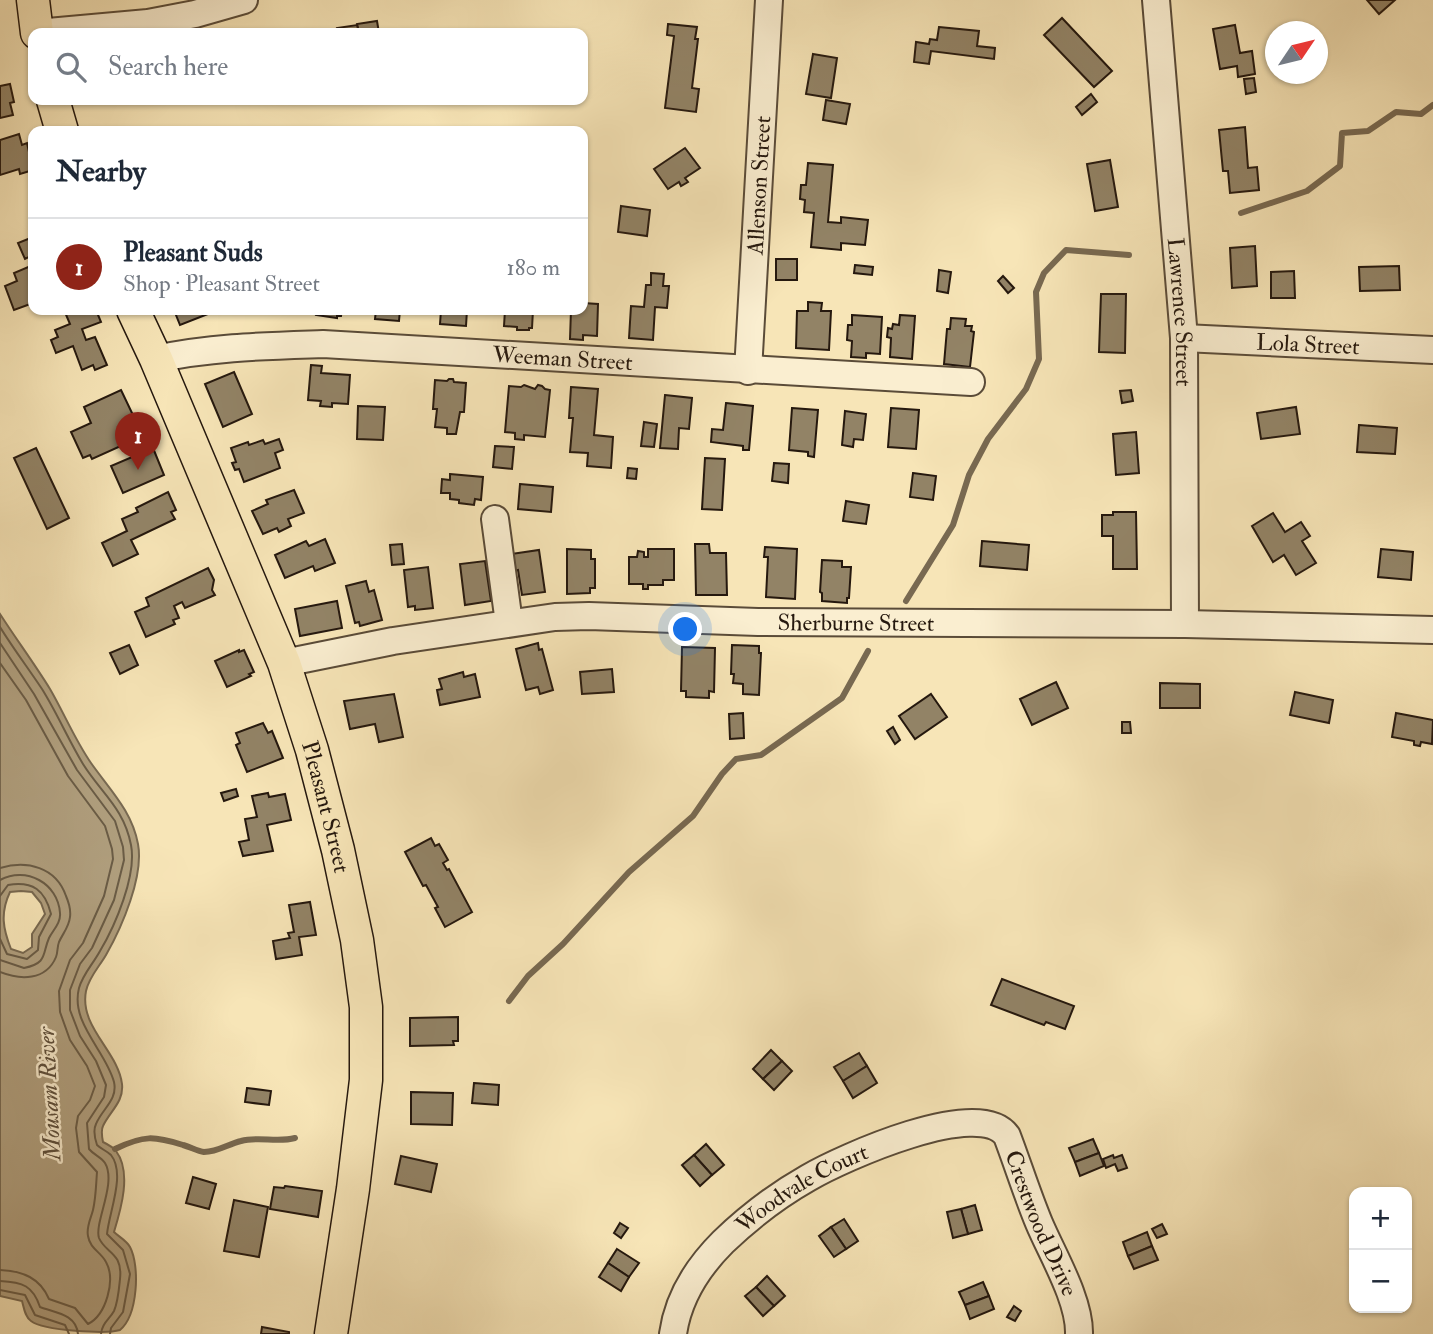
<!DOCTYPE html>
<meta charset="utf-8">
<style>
:root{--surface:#fff;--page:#f2f2f3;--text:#1f2937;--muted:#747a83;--line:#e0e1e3;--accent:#8f2418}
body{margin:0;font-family:"IM FELL Double Pica",serif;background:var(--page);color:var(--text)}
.controls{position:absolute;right:21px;bottom:21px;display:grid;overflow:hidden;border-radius:14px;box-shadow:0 2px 5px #0004}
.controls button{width:63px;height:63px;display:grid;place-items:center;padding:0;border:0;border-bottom:2px solid var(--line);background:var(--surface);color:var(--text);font:35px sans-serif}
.compass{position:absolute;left:1265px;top:21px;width:63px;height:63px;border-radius:50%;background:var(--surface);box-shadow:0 2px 5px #0004;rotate:55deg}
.you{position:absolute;left:686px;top:630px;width:24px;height:24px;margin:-18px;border:5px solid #fff;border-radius:50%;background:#1a73e8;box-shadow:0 0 0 10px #1a73e833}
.badge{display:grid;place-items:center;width:46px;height:46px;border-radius:50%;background:var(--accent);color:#fff;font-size:23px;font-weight:700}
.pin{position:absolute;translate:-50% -58px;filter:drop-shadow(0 2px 4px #0008)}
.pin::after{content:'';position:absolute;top:37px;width:24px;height:21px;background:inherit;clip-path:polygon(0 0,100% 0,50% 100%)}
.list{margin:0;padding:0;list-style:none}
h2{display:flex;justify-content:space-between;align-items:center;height:91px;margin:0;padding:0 28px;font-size:30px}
h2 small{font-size:23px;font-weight:400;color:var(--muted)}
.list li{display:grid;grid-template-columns:46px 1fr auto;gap:21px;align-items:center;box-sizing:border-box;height:98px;padding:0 28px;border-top:2px solid var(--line)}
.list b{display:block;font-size:26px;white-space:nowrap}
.list p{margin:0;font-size:23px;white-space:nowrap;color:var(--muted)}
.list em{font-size:23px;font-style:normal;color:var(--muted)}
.icon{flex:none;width:38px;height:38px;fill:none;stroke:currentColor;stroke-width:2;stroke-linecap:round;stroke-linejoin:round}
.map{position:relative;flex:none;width:1433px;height:1334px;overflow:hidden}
.search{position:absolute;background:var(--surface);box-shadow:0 2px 5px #0004;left:28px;top:28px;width:560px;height:77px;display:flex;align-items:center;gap:18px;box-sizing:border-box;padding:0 24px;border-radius:14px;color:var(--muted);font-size:26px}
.panel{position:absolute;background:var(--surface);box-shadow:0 2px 5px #0004;left:28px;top:126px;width:560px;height:189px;border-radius:14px}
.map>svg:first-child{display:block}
.water{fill:#b09f7e;stroke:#786951;stroke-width:2;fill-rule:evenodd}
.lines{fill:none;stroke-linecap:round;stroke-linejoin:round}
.shore{stroke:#6a5c46;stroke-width:2}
.stream{stroke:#786951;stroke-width:6}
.building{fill:#928366;stroke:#25180e;stroke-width:2}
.minor-casing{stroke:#5a4b38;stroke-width:30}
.major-casing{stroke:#25180e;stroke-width:35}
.minor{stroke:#faeed0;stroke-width:26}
.major{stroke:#f7e5b7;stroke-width:32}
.labels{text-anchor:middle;stroke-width:5;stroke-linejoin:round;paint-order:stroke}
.street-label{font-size:23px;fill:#25180e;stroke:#faeed0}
.water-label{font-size:24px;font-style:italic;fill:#5d4e3b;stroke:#faeed0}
</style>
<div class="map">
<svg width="1433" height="1334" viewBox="0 0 1433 1334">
<rect width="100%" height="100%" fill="#f7e5b7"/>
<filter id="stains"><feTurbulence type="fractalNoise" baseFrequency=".00286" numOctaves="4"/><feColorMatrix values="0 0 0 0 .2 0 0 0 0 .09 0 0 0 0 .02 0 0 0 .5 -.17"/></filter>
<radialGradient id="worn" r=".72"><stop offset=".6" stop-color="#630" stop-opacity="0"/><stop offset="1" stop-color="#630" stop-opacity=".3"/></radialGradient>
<!-- water -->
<path class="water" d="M0,614C16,639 34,663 50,689C64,713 75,740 91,763C110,790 132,811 138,844C144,876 122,927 106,955C99,967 89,977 86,991C79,1027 118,1051 122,1084C124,1102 110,1111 103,1126C101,1130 102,1137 103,1142C107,1144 113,1147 116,1151C132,1172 121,1209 114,1232C118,1236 127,1241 130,1247C140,1266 138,1315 120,1330C107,1334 44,1331 31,1321C25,1317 24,1308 22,1301L0,1296ZM21,891L32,892L41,903L45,914L32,934V947L23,953L11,949C3,929 0,913 10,892Z"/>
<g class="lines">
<!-- shore -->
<g class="shore">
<path d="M0,627C13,648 28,668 42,689C57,713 68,739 83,764C101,793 124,808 131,845C137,875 115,926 100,951C93,964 83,974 79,988C70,1023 106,1051 114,1082C118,1100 102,1109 96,1124C93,1130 95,1139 97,1145C101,1149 107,1151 111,1155C126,1174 109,1212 107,1234L123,1250L130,1274L123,1312L111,1328L110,1334"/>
<path d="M0,643L34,694L77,770L115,821L123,847L124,860L114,900L92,948L80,964L70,990V1010L80,1036L96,1061L106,1085L104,1097L87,1123L89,1149C94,1155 101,1157 105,1163C117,1183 94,1223 99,1238C105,1253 123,1252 120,1279C119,1289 118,1302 114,1311C109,1320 102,1323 101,1334"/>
<path d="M0,663L26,700L68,776L105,826L112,849L113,859L104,896L83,943L70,960L59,991L60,1012L70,1040L87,1066L95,1086L90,1100L78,1116L76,1128L79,1152L97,1172C96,1184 96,1197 93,1210C91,1218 86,1227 88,1236C90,1249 101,1252 106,1262C116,1280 106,1315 88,1324L75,1308L49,1299C40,1278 23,1271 0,1270"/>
<path d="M0,868C27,860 56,867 66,896C69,903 71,910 70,917C69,927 63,933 59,942C57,947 58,952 56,957C46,981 20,980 0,972"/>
<path d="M0,880C26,866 58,883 60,913C61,923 53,930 49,938C42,954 48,963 24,968L0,960"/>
<path d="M0,896L8,885C33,881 45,890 51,914L39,937L38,950L27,959L7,954L0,939"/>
<path d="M0,1281C23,1282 33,1286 40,1307C56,1313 76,1314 78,1334"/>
<polyline points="0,1290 25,1295 35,1315 65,1325 69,1334"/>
</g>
<!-- stream -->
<g class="stream">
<polyline points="1241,213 1307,191 1340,166 1342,133 1368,131 1396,112 1421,114 1433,105"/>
<polyline points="906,601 953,525 969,475 988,439 1026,389 1039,359 1036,292 1044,273 1066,250 1129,255"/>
<polyline points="509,1001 528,976 563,944 629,872 693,816 722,774 736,759 761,755 842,698 868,651"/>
<path d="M115,1149C144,1135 154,1136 183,1145C190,1147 198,1151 204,1152C218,1152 228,1144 241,1141C259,1136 277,1143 295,1138"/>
</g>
</g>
<!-- building -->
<g class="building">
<polygon points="1367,0 1395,0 1379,14"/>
<polygon points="1062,18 1112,71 1094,87 1044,35"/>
<polygon points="377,21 379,33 359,33 357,24"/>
<polygon points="668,24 697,27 695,39 698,39 692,88 699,89 696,112 665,108 674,36 667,35"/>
<polygon points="357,25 359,33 338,33 337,28"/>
<polygon points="1235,25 1240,53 1252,51 1255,74 1238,77 1237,66 1220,69 1213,29"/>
<polygon points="939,27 979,31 977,46 995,48 994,59 931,51 929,64 914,62 916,42 929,44 930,39 937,40"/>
<polygon points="813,54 837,58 831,98 806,94"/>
<polygon points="1254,78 1256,92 1246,94 1244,79"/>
<polygon points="10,84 14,102 10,103 13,115 0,118 0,86"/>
<polygon points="1091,94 1097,102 1082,115 1076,107"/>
<polygon points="826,100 850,104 846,124 823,120"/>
<polygon points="1245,127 1248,168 1257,167 1259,190 1230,193 1228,171 1223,171 1219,130"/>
<polygon points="19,134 22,145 27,143 33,170 20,174 19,169 0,175 0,140"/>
<polygon points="685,148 700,168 685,178 688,182 681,186 679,182 668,189 654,169"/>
<polygon points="1110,160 1118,207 1095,211 1087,164"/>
<polygon points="808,163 833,165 828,222 841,223 841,217 868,220 865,245 841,243 841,250 811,247 814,213 804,212 805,200 800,199 801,185 806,185"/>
<polygon points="621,206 650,210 647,236 618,232"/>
<polygon points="33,237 33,255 25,259 18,243"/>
<polygon points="1255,246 1257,286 1232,288 1230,248"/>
<rect x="776" y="259" width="21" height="21"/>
<polygon points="33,265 33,303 14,310 5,286 17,281 14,273"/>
<polygon points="855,265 873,267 872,275 854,273"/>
<polygon points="1399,266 1400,290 1360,291 1359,267"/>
<polygon points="939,270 951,272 948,293 937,291"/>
<polygon points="1294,271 1295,298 1271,298 1271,272"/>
<polygon points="651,273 664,274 663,286 669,286 667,308 655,307 653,340 629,338 631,306 644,307 646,285 651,285"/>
<polygon points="1003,276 1014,288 1008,293 998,281"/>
<polygon points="1101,294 1126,294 1125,353 1099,352"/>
<polygon points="808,302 822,303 821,311 831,311 829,350 796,348 797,311 808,311"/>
<polygon points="583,303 598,304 597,336 583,335 583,340 570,339 571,310 583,310"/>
<polygon points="64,310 96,310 101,322 82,329 86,340 95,337 107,365 95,370 93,365 82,370 73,346 56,353 51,340 58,337 55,330 70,324"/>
<polygon points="174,310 218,310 180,325"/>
<polygon points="317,310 342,310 341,316 337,316 337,318 316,315"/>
<polygon points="376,310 400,310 399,321 375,319"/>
<polygon points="441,310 467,310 466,326 440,324"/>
<polygon points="505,310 533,310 532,328 529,328 529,330 517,330 517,327 504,326"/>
<polygon points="852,315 882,317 880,354 866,353 866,358 851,357 852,341 847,340 848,325 852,325"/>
<polygon points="900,315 915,316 912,359 890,357 891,338 887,337 888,328 892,329 893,324 899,325"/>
<polygon points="951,318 966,319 965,326 972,326 971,331 974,332 970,367 944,364 947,329 950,329"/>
<polygon points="311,365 322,366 321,373 350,375 348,404 332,403 332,407 320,406 321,401 308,400"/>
<polygon points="234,372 252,414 223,427 205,384"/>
<polygon points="449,379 453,379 454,382 466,383 464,412 460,412 456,434 447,434 447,428 435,427 437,409 433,409 435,380 447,381"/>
<polygon points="524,385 535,389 538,385 542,386 545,389 550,390 545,437 524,435 524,440 515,439 515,433 505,432 509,386 521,387"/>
<polygon points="571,387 598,389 594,435 613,437 611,468 587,466 588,453 570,452 573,418 569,418"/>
<polygon points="121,390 143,436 92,459 90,455 83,458 71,432 91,423 84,407"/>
<polygon points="1131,390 1133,401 1122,403 1120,391"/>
<polygon points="665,395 692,398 689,429 679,428 678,449 660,448"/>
<polygon points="726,403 753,406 749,450 743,450 743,446 711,442 712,429 723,430"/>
<polygon points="358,406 385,407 383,440 357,439"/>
<polygon points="1296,407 1300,434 1261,439 1257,413"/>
<polygon points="792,408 818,410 814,457 808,456 808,452 789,450"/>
<polygon points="891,408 919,410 916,449 888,447"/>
<polygon points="845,411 866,414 863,440 854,439 853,447 842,445"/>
<polygon points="644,422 657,424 654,447 641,446"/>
<polygon points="1359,425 1397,428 1395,454 1357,452"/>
<polygon points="1136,432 1139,473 1116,475 1113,434"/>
<polygon points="279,439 283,450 275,453 280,468 244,482 239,469 235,470 232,463 236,462 231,448 248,442 249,445 263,440 265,444"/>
<polygon points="495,446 514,447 512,469 493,467"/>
<polygon points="36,448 69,518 47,529 14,458"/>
<polygon points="153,448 164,475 123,493 111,466"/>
<polygon points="705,458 725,459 722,510 702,509"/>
<polygon points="774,463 789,464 788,483 772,481"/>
<polygon points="628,468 637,469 636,479 627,478"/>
<polygon points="913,473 936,476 933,500 910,497"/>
<polygon points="450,474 483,477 481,500 475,499 474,505 459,503 459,500 450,499 450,493 441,493 442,479 450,480"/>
<polygon points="520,484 553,487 551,512 518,509"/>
<polygon points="294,490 304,513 288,519 291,526 279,532 277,528 263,534 252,511 268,504 266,500"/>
<polygon points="168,492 176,510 171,512 175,519 131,540 138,554 113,566 102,543 127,531 122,519 138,512 136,508"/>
<polygon points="846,501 869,505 866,524 843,521"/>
<polygon points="1113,512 1136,512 1137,569 1113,569 1113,536 1102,536 1102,515 1113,515"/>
<polygon points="1273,513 1285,532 1301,522 1310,536 1302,541 1316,563 1296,575 1284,555 1273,562 1252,526"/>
<polygon points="325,539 335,563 315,571 313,566 285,578 275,555 306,541 309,546"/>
<polygon points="982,541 1029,545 1027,570 980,566"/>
<polygon points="402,544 404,564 392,565 390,545"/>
<polygon points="695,544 709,544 710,553 726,553 727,595 696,595"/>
<polygon points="765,547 797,549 795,599 766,597 768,557 764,557"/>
<polygon points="567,549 591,550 591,559 595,559 595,588 590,588 590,593 567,594"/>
<polygon points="648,549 674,549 674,580 663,580 663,585 648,585 648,589 643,589 643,584 629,584 629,557 637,557 638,551 644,552 644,557 648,557"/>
<polygon points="1381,549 1413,552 1411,580 1378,577"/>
<polygon points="539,550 545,592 522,595 518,570 508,572 505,555"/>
<polygon points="822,560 842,561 842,567 851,567 849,598 847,598 847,603 822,601 822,593 820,592"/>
<polygon points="485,561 491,601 465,605 460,564"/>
<polygon points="428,567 433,608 415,610 415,606 408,607 404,570"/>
<polygon points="208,568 214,580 212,590 215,595 185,608 182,602 174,606 179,618 173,620 175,624 146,637 135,612 149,606 146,598"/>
<polygon points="366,581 369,592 374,590 382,620 360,626 359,622 355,623 346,586"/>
<polygon points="337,601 342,628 300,636 295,609"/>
<polygon points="538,643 539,650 542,649 553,690 540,694 538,687 526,690 516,649"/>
<polygon points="129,645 138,665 120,674 110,653"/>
<polygon points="732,645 759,646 759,653 761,653 759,695 743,694 743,684 733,683 734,674 731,674"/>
<polygon points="682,647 715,648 714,692 709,691 709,698 686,697 686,691 681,691"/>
<polygon points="239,650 239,652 244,650 254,672 249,674 251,676 227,687 215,661"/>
<polygon points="612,669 614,692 582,694 580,672"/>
<polygon points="463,672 464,677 475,674 480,697 440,705 437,690 442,689 439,679"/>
<polygon points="1056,682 1068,708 1032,725 1020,699"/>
<polygon points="1160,683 1200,684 1200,708 1160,708"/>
<polygon points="1295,692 1333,700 1329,723 1290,715"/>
<polygon points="394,694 403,737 379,742 375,724 350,729 344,701"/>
<polygon points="931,694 947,717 915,739 899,716"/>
<polygon points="743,713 744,738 730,739 729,714"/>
<polygon points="1396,713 1433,720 1432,744 1421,742 1420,746 1414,745 1414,741 1392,737"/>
<polygon points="1122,722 1130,722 1131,733 1122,733"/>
<polygon points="263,723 268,733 272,731 283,758 247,772 236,745 240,743 236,733"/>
<polygon points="893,727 900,740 895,744 887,731"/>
<polygon points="236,789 238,796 224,801 221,793"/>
<polygon points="268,793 269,797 285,794 291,820 267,825 273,851 243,856 239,842 249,840 245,819 257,817 252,796"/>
<polygon points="431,838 435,846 439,844 448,860 443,863 447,870 449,869 472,912 445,927 435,908 438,907 426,885 423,886 405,852"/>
<polygon points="310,902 316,935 299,937 302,955 276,959 273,941 290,938 288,933 294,932 289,905"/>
<polygon points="1002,979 1074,1006 1065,1029 1046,1022 1044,1025 991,1005"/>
<polygon points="458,1017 458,1041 453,1041 454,1045 410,1046 410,1018"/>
<polygon points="771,1050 782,1061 763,1079 753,1069"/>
<polygon points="859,1053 867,1066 843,1081 834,1067"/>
<polygon points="782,1061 792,1071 774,1090 763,1079"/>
<polygon points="867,1066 877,1083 853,1098 843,1081"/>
<polygon points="474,1083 499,1085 498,1105 472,1103"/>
<polygon points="247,1088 271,1091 269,1105 245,1102"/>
<polygon points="411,1092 453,1093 452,1125 411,1124"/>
<polygon points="1093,1139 1099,1153 1075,1162 1069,1148"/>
<polygon points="706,1144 724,1165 712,1175 694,1155"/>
<polygon points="1099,1153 1104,1166 1080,1176 1075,1162"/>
<polygon points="694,1155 712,1175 700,1186 682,1165"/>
<polygon points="1113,1155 1114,1158 1122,1155 1127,1168 1118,1171 1115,1164 1106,1168 1103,1159"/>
<polygon points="401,1156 437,1164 431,1192 395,1184"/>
<polygon points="193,1177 216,1184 209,1209 186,1203"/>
<polygon points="285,1186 322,1191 318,1217 270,1209 274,1187 284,1188"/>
<polygon points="234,1200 268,1207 259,1257 224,1251"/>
<polygon points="975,1205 982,1230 968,1234 961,1209"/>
<polygon points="961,1209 968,1234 953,1238 947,1212"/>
<polygon points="844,1219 858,1241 846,1249 831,1227"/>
<polygon points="620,1223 628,1228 621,1238 614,1233"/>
<polygon points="1162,1224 1167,1234 1157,1238 1152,1229"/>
<polygon points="831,1227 846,1249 834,1257 819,1236"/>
<polygon points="1147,1232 1152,1246 1128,1256 1123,1242"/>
<polygon points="1152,1246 1158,1260 1134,1269 1128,1256"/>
<polygon points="617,1249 639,1263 629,1277 608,1263"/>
<polygon points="608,1263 629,1277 621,1291 599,1277"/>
<polygon points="767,1276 785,1296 774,1306 756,1287"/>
<polygon points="983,1282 989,1296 965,1305 959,1292"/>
<polygon points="756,1287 774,1306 763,1316 745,1296"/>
<polygon points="989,1296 994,1309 970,1319 965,1305"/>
<polygon points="1014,1306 1021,1311 1015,1321 1007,1317"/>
<polygon points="262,1327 289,1332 289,1334 261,1334"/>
</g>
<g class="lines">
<!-- minor casing -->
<g class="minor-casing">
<g id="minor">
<path id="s1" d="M1156,0L1184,338L1185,624"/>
<polyline points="37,33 148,23 195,14 244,0"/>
<path id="s2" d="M1184,338L1433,350"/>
<path id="s3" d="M156,359C212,347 266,346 323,344L971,382"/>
<path id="s4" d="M748,371L769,0"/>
<polyline points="495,519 509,623"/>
<path id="s5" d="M284,663L393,641L555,617L589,616L758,622L1185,624L1433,630"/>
<path id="s6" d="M673,1334C678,1298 697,1268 723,1242C748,1218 778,1195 808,1178C842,1158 980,1096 1007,1136C1018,1165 1027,1194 1039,1223C1052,1254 1080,1300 1079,1334"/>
</g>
</g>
<!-- major casing -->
<g class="major-casing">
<g id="major">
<polyline points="33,0 37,33"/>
<polyline points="53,100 62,131"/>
<path id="s7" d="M133,310L156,359L284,663L312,750L338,850L357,940L366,1007V1080L353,1189L331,1334"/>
</g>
</g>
<!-- minor -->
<use href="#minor" class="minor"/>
<!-- major -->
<use href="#major" class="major"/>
</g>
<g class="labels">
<!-- street labels -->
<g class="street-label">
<text dy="8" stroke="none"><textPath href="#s4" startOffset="186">Allenson Street</textPath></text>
<text dy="8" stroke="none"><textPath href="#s1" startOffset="313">Lawrence Street</textPath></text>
<text dy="8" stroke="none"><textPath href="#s2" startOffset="124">Lola Street</textPath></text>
<text dy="8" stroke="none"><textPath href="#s3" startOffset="408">Weeman Street</textPath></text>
<text dy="8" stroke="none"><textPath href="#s5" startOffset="576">Sherburne Street</textPath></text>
<text dy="8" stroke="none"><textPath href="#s7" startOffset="534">Pleasant Street</textPath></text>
<text dy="8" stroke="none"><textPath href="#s6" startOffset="203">Woodvale Court</textPath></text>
<text dy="8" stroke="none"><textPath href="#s6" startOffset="520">Crestwood Drive</textPath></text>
</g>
<!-- water labels -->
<g class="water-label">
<text transform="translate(49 1094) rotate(-93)" y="8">Mousam River</text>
</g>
</g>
<rect width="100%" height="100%" filter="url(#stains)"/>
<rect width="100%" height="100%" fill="url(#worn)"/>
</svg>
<div class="controls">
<button>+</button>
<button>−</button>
</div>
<svg class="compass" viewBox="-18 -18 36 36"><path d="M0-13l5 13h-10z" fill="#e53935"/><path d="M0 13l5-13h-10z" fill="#747a83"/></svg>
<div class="you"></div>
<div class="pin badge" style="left:138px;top:470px">1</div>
<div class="search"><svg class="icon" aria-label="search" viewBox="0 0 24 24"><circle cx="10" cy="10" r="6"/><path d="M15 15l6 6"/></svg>Search here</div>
<section class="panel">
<h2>Nearby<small></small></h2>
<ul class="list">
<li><span class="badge">1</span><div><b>Pleasant Suds</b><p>Shop · Pleasant Street</p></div><em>180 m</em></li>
</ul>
</section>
</div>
